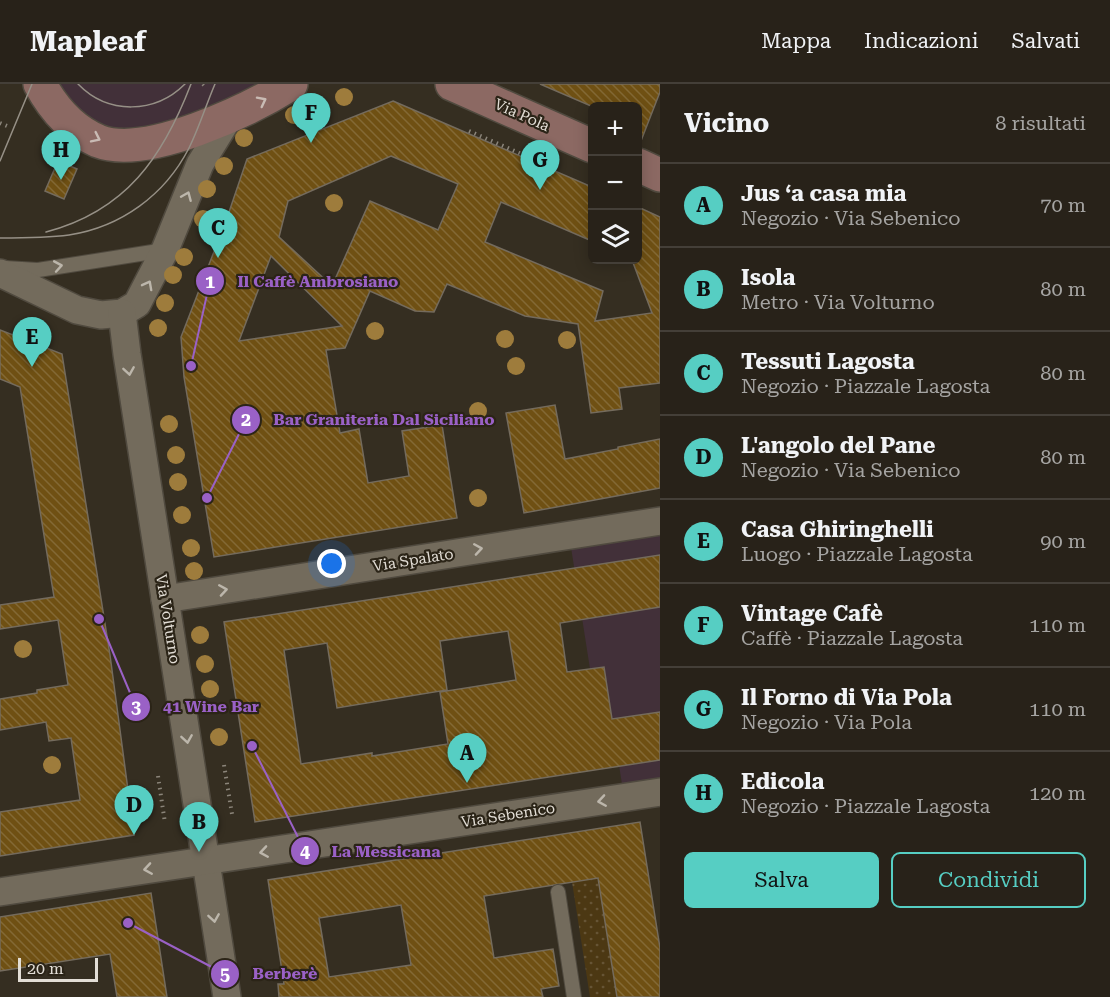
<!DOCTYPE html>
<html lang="it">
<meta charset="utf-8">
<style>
:root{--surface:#282219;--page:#342f26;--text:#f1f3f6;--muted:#a5a4a2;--line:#443f38;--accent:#56cec3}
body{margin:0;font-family:"Roboto Serif",serif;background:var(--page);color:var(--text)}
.controls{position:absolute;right:18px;top:18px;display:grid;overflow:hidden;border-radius:9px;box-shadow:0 3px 15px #0003}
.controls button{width:54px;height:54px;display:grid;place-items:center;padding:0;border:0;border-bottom:2px solid var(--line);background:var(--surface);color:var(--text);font:30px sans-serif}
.scale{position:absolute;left:18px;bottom:15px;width:80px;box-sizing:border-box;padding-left:6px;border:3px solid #e3ded6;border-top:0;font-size:16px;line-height:21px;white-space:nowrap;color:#e3ded6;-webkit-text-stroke:4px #2b2417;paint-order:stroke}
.you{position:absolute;left:332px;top:480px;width:21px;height:21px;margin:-15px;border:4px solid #fff;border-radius:50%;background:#1a73e8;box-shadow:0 0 0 9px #1a73e833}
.badge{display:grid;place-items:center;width:39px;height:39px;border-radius:50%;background:var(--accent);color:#111;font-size:20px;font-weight:700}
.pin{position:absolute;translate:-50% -50px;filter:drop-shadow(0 2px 3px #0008)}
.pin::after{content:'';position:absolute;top:32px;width:21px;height:18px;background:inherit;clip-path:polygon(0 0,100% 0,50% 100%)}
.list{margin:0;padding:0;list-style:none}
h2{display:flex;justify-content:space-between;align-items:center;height:78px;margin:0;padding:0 24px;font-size:26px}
h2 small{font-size:20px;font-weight:400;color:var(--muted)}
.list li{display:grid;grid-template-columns:39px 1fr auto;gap:18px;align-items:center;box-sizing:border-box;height:84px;padding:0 24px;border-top:2px solid var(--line)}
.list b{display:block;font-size:22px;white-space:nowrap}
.list p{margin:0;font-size:20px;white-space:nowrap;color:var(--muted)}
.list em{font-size:20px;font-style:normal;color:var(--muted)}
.actions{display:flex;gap:12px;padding:18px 24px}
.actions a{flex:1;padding:14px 0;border:2px solid var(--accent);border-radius:9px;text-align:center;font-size:21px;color:var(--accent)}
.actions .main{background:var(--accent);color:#111}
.icon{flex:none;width:33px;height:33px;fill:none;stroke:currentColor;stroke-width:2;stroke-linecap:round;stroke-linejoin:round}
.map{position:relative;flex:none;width:660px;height:913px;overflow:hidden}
header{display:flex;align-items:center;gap:36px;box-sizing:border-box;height:84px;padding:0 30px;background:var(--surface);border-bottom:2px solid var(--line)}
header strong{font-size:28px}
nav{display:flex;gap:33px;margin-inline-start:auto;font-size:21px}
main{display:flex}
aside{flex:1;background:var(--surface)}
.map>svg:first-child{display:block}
.commercial{fill:#423039}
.grass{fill:url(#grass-dots)}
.building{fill:url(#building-back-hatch);stroke:#746b5d;stroke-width:1.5;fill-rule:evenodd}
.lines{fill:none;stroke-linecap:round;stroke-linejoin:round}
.lane-casing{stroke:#504a3f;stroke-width:16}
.street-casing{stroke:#504a3f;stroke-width:30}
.secondary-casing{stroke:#504a3f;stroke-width:36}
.path{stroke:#8b857a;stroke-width:4;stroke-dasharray:1.5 4.5;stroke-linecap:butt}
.lane{stroke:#736b5c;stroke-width:14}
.street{stroke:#736b5c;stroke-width:27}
.secondary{stroke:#8c6963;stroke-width:33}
.tram{stroke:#969086;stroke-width:1.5}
.tree{fill:#9e7c3c}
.oneway{stroke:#c9bbb4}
.oneway2{stroke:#bcb6ab}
.labels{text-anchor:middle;stroke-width:4.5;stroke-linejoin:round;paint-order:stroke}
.street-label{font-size:15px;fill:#e3ded6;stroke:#2b2417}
.leader{fill:none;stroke:#9a61c6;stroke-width:2}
.callout-dot{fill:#9a61c6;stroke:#2b2417;stroke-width:2}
.mark-label{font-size:18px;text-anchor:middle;font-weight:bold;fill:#fff}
.callout-label{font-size:16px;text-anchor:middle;font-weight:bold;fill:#9a61c6;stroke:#2b2417;stroke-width:4.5;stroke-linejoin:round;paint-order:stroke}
</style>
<header>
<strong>Mapleaf</strong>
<nav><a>Mappa</a><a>Indicazioni</a><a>Salvati</a></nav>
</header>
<main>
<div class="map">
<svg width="660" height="913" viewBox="0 0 660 913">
<defs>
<pattern id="grass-dots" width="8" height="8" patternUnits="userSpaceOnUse" patternTransform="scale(1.5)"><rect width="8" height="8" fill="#4c3813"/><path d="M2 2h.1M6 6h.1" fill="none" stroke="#665435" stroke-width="1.8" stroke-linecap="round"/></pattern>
<pattern id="building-back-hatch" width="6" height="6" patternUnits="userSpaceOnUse" patternTransform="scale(1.5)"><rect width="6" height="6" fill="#6f5013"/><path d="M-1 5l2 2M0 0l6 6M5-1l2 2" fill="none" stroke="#836935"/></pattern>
</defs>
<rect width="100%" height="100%" fill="#352e21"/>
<!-- commercial -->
<g class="commercial">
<polygon points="49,0 278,0 192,41 112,53"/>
<polygon points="660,442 660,702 623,707 604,583 590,585 570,457"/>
</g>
<!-- grass -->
<polygon class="grass" points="598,794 617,913 590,913 572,798"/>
<!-- building -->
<g class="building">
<polygon points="540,0 660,0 660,8 639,62 638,62 638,22 591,22"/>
<path d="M393,17L592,103V157L501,118L485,158L603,207L595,237L652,229L632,176H638V123L660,133V299L619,304L622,325L591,329L578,240L525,232L447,200L434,228L415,227L370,207L345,264L326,266L340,349L359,345L368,399L409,392L402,347L442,341L457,434L214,473L184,293L181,253L227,134L247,75ZM391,72L458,100L438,146L370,117L332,202L279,153L288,117ZM271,172L342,242L239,257Z"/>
<polygon points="58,77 77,85 64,115 45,107"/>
<polygon points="0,246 62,270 110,571 134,751 0,772 0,728 80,716 71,654 49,657 46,638 0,646 0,615 37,609 37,606 68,601 58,536 0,545 0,521 54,513 20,303 0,295"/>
<polygon points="555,321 565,375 618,365 618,363 660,355 660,404 524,429 506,329"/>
<path d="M660,471V523L560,539L567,588L604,583L612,635L660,628V676L255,738L224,538ZM508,547L516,596L440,608L448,660L372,672V669L301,680L284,566L327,559L337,624L447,606L440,557Z"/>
<path d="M640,738L660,864V913H617L598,794L484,812L494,874L553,865L559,902L541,905L543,913H279L278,900H284L268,796ZM401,821L411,881L329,893L319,834Z"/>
<polygon points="151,809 167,913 117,913 110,870 0,887 0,833"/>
</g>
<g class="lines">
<!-- lane casing -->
<g class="lane-casing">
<g id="lane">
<polyline points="5,184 38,186 165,166"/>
<polyline points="558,808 574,913"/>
</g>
</g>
<!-- street casing -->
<g class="street-casing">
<g id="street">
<polyline points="0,189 77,226 101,231 122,229 137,220 165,166 200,80 231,30"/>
<polyline points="122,229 127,270 227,913"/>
<polyline points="165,515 660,437"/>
<polyline points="0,808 660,708"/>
</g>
</g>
<!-- secondary casing -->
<g class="secondary-casing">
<g id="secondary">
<path d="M40,0C53,24 72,46 98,57C146,76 249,26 291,0"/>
<polyline points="452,0 592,62"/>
<polyline points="638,81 660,91"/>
</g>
</g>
<!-- path -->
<g class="path">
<polyline points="203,0 204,1"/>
<polyline points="0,39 7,42"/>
<polyline points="469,47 533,75"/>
<polyline points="224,681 232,730"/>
<polyline points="158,692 165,739"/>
</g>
<!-- lane -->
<use href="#lane" class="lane"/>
<!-- street -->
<use href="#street" class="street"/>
<!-- secondary -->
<use href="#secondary" class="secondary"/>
<!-- tram -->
<g class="tram">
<path d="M78,0C108,31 155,30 185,0"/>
<polyline points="0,77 32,0"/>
<path d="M46,148C126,127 163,73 191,0"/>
<path d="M0,154C23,154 47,154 69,151C121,143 165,111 189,64C199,44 206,21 215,0"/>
</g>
</g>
<!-- trees -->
<g class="tree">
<circle cx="344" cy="13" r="9"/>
<circle cx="294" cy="31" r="9"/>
<circle cx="244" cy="54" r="9"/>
<circle cx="224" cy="82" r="9"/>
<circle cx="207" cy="105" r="9"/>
<circle cx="334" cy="119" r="9"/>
<circle cx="203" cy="135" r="9"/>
<circle cx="184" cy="173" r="9"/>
<circle cx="173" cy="191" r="9"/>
<circle cx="165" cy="219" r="9"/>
<circle cx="158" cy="244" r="9"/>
<circle cx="375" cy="247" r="9"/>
<circle cx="505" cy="255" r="9"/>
<circle cx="567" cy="256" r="9"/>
<circle cx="516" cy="282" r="9"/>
<circle cx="478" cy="327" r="9"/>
<circle cx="169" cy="340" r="9"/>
<circle cx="176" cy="371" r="9"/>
<circle cx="178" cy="398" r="9"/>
<circle cx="478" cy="414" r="9"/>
<circle cx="182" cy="431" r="9"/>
<circle cx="191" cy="464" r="9"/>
<circle cx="194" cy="487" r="9"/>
<circle cx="200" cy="551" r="9"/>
<circle cx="23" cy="565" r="9"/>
<circle cx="205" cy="580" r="9"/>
<circle cx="210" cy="605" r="9"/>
<circle cx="219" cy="653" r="9"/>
<circle cx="52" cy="681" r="9"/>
</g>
<!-- one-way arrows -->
<defs><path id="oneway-chevron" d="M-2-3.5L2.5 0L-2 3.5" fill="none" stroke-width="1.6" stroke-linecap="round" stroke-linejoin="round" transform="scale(1.5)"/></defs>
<g class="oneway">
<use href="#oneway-chevron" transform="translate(262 17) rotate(-27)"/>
<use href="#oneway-chevron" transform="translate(96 54) rotate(26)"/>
</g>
<g class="oneway2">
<use href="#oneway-chevron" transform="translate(187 112) rotate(-67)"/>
<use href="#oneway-chevron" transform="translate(58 182) rotate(-10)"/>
<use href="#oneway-chevron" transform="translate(148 201) rotate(-62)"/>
<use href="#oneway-chevron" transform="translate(129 287) rotate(81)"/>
<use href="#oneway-chevron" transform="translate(478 465) rotate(-9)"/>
<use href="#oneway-chevron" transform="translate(223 506) rotate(-9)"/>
<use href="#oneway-chevron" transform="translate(187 655) rotate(81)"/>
<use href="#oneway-chevron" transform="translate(602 717) rotate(171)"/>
<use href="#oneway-chevron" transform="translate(264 768) rotate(171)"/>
<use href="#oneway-chevron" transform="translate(148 785) rotate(171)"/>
<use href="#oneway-chevron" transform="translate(214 834) rotate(81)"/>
</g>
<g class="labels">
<!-- street labels -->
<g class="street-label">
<text transform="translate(522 31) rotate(24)" y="5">Via Pola</text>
<text transform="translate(413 476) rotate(-9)" y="5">Via Spalato</text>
<text transform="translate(168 535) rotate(81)" y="5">Via Volturno</text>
<text transform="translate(508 731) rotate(-9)" y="5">Via Sebenico</text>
</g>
</g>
<!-- callouts -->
<path class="leader" d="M191 282L210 197M207 414L246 336M99 535L136 623M252 662L305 767M128 839L225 890"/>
<g class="callout-dot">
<circle cx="191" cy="282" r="6"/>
<circle cx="207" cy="414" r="6"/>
<circle cx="99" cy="535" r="6"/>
<circle cx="252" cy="662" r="6"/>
<circle cx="128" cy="839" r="6"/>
<circle cx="210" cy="197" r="15"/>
<circle cx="246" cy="336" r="15"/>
<circle cx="136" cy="623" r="15"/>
<circle cx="305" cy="767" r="15"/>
<circle cx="225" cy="890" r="15"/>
</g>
<g class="mark-label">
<text x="210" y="204">1</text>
<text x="246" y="342">2</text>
<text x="136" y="629">3</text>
<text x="305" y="774">4</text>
<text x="225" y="896">5</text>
</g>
<g class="callout-label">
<text x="318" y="203">Il Caffè Ambrosiano</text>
<text x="384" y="341">Bar Graniteria Dal Siciliano</text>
<text x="211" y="628">41 Wine Bar</text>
<text x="386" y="773">La Messicana</text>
<text x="285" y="895">Berberè</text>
</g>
</svg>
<div class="controls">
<button>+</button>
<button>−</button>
<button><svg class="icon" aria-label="layers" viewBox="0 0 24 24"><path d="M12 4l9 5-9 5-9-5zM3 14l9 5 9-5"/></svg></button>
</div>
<div class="scale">20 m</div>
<div class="you"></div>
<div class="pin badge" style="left:467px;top:699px">A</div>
<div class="pin badge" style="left:199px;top:768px">B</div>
<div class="pin badge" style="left:218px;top:174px">C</div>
<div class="pin badge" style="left:134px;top:751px">D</div>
<div class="pin badge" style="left:32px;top:283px">E</div>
<div class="pin badge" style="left:311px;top:59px">F</div>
<div class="pin badge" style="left:540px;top:106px">G</div>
<div class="pin badge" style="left:61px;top:96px">H</div>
</div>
<aside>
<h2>Vicino<small>8 risultati</small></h2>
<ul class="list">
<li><span class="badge">A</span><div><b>Jus ‘a casa mia</b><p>Negozio · Via Sebenico</p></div><em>70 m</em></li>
<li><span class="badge">B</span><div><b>Isola</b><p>Metro · Via Volturno</p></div><em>80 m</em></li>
<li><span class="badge">C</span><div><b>Tessuti Lagosta</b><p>Negozio · Piazzale Lagosta</p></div><em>80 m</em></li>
<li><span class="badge">D</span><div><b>L'angolo del Pane</b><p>Negozio · Via Sebenico</p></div><em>80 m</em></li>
<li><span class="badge">E</span><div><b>Casa Ghiringhelli</b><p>Luogo · Piazzale Lagosta</p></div><em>90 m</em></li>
<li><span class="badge">F</span><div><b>Vintage Cafè</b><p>Caffè · Piazzale Lagosta</p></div><em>110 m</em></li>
<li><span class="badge">G</span><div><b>Il Forno di Via Pola</b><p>Negozio · Via Pola</p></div><em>110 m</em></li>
<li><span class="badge">H</span><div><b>Edicola</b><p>Negozio · Piazzale Lagosta</p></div><em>120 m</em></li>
</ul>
<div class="actions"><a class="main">Salva</a><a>Condividi</a></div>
</aside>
</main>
